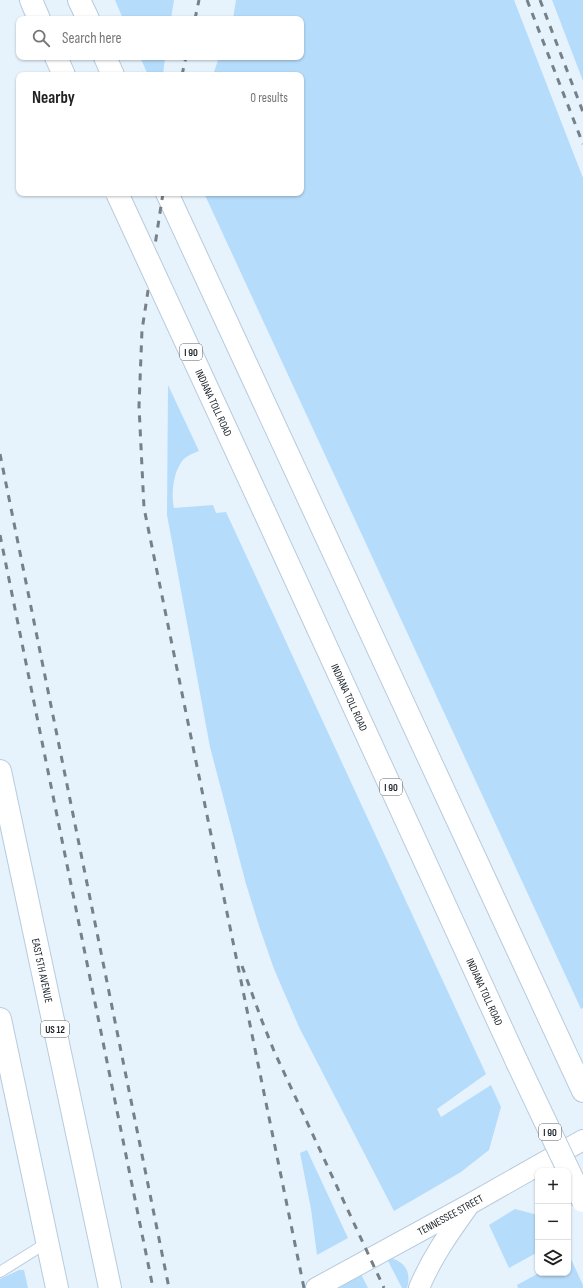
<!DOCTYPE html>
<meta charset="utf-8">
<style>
:root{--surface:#fff;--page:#f2f2f2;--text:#222;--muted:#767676;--line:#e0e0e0}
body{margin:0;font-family:"Sofia Sans Condensed",sans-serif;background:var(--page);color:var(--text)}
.controls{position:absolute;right:12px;bottom:12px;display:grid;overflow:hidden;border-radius:8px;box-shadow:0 1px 3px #0004}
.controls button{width:36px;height:36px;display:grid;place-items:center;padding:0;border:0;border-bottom:1px solid var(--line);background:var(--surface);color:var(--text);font:20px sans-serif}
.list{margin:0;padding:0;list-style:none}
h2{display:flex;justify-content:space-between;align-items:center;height:52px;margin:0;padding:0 16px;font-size:17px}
h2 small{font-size:13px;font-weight:400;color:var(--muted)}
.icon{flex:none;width:22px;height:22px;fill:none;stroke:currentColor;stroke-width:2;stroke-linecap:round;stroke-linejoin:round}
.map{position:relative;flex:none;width:583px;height:1288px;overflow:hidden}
.search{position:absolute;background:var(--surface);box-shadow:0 1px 3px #0004;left:16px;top:16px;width:288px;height:44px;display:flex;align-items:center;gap:10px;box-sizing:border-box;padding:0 14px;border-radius:8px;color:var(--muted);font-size:15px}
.panel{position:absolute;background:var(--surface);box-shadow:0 1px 3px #0004;left:16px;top:72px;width:288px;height:124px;border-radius:8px}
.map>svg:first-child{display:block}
.green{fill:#b6dcfb}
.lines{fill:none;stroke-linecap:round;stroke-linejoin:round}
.lane-casing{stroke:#b8cbdc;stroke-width:12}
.street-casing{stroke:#b8cbdc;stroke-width:22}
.primary-casing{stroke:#b8cbdc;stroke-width:24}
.highway-casing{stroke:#b8cbdc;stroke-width:24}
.lane{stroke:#fff;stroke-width:10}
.street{stroke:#fff;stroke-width:20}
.primary{stroke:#fff;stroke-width:22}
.highway{stroke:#fff;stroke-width:22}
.rail{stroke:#768088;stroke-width:3;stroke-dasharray:7 7;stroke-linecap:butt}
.highway-bridge-casing{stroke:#b8cbdc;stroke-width:24;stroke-linecap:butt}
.highway-bridge{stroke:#fff;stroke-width:22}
.labels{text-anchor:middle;stroke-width:4;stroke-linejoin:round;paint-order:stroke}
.shield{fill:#fefefe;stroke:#5d6367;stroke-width:1}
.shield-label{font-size:10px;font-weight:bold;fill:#182026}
.street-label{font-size:11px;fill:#182026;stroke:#fefefe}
</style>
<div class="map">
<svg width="583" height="1288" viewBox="0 0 583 1288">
<rect width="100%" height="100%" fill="#e6f3fd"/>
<!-- green -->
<g class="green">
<polygon points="115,0 174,0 171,19 123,19"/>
<polygon points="236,0 514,0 583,178 583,1008 581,1009 204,193 301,193 301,75 213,75 219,57 301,57 301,19 233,19"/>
<polygon points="552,0 583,0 583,81"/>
<polygon points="140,57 165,57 163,75 148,75"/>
<path d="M168,385L199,451C194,453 186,456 183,460C173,472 171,494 174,508L213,505L216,513L226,512L486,1074L437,1109L441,1117L491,1085L501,1107L489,1150L461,1172L394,1211L299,1027L274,969L259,926L246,884L210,747L167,515Z"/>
<polygon points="307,1150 348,1238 317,1255 311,1209 300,1153"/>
<polygon points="515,1209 538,1215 538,1252 509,1268 489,1225"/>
<path d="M386,1257C404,1260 412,1271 407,1288H402Z"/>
<polygon points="570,1257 583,1285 583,1288 518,1288 517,1285 539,1273 568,1273 568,1258"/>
<polygon points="19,1270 24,1270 28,1288 0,1288 0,1279"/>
<polygon points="360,1272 368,1288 334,1288"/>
</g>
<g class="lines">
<!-- lane casing -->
<g class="lane-casing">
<polyline id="lane" points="0,1272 48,1242"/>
</g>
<!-- street casing -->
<g class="street-casing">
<g id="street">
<path id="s1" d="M316,1288L470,1204L583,1140"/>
<path d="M419,1288C431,1259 449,1233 467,1208"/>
</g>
</g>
<!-- primary casing -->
<g class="primary-casing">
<g id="primary">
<path id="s2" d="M0,771L110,1288"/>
<polyline points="0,1019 57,1288"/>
</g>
</g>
<!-- highway casing -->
<g class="highway-casing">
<g id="highway">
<polyline points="31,0 39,19"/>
<polyline points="79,0 88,19"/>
<polyline points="56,57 64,75"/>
<polyline points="105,57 113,75"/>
<polyline points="167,193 583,1091"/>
<path id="s3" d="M264,511L517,1062"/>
</g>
</g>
<!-- lane -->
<use href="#lane" class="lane"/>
<!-- street -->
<use href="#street" class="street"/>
<!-- primary -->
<use href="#primary" class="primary"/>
<!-- highway -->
<use href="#highway" class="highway"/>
<!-- rail -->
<g class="rail">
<polyline points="527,0 583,144"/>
<polyline points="540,0 583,112"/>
<polyline points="195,19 199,0"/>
<polyline points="182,75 186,57"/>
<polyline points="163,193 142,330 139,406 144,508 304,1288"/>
<polyline points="0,454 169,1288"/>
<polyline points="0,535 153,1288"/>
<polyline points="242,966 262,1021 274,1051 384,1288"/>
</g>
<!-- highway-bridge casing -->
<g class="highway-bridge-casing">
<g id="highway-bridge">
<path id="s4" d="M117,193L264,511"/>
<polyline points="517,1062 583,1201"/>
</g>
</g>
<!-- highway-bridge -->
<use href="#highway-bridge" class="highway-bridge"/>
</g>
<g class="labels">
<!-- shield labels -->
<g class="shield">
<rect x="180" y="344" width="22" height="16" rx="3"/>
<rect x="380" y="779" width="22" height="16" rx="3"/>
<rect x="41" y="1021" width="28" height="16" rx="3"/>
<rect x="539" y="1124" width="22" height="16" rx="3"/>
</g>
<g class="shield-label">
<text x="191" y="356">I 90</text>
<text x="391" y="791">I 90</text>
<text x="55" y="1033">US 12</text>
<text x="550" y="1136">I 90</text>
</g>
<!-- street labels -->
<g class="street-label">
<text dy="4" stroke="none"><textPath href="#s4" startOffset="231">INDIANA TOLL ROAD</textPath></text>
<text dy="4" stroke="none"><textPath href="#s3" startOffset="205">INDIANA TOLL ROAD</textPath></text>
<text dy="4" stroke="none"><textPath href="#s2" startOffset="204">EAST 5TH AVENUE</textPath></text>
<text dy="4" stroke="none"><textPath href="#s3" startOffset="529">INDIANA TOLL ROAD</textPath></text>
<text dy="4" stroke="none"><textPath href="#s1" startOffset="153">TENNESSEE STREET</textPath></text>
</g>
</g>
</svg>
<div class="controls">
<button>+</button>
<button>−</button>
<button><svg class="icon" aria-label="layers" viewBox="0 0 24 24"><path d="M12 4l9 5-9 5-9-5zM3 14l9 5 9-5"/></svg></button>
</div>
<div class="search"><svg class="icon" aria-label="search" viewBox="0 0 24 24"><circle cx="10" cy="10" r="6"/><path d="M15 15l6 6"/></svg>Search here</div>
<section class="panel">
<h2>Nearby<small>0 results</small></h2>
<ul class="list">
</ul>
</section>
</div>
